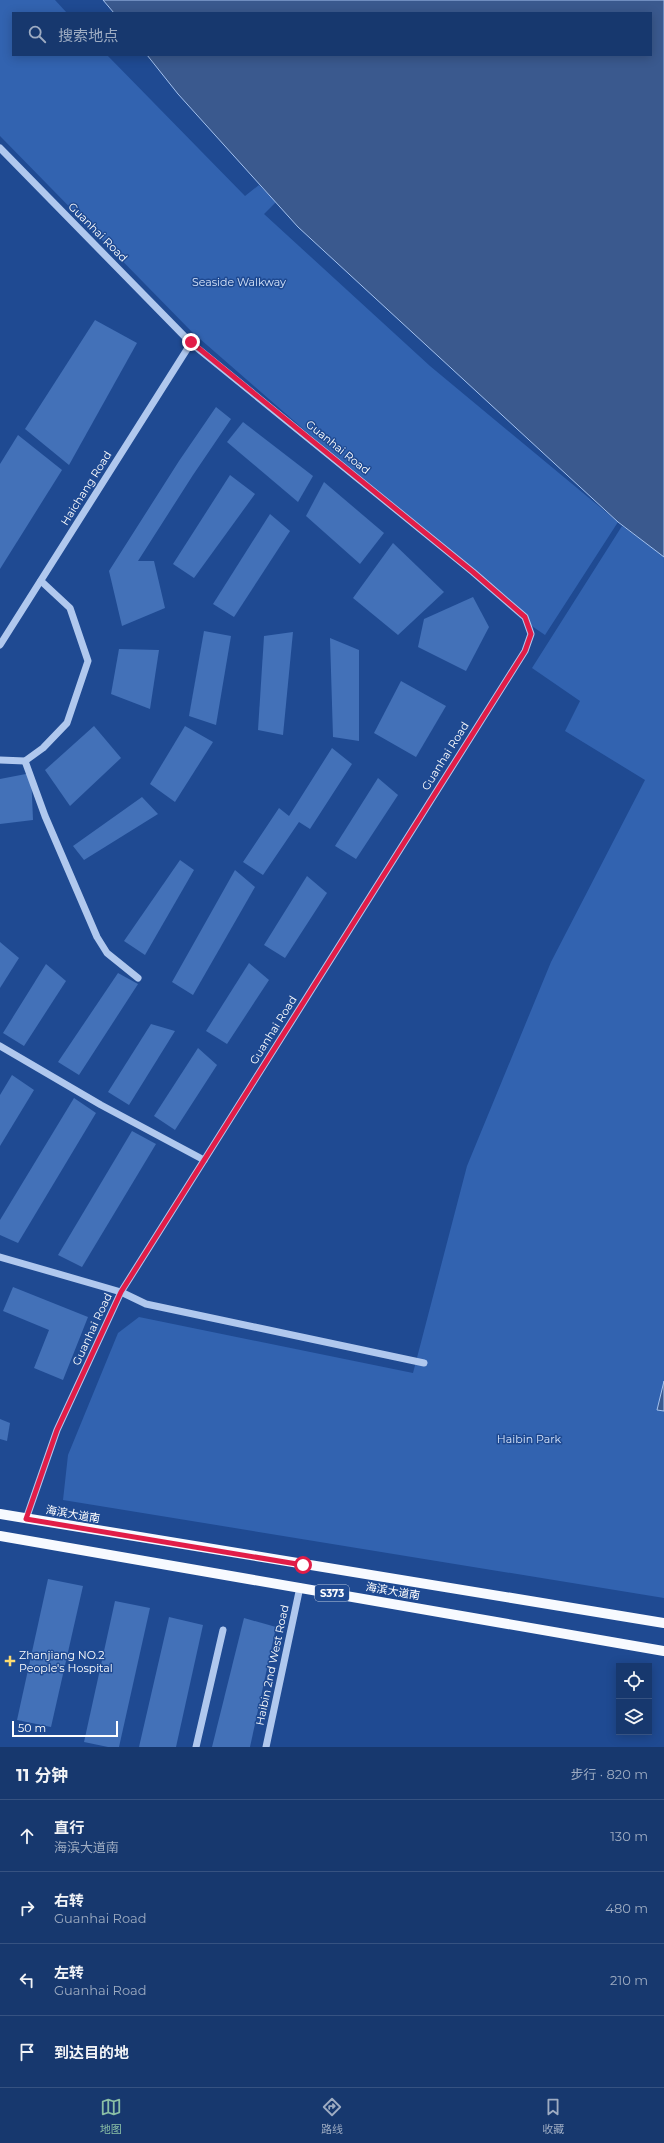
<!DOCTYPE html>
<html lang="zh">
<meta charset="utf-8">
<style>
:root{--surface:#17386e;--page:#244376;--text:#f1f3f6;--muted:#9eacc2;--line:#365281;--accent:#8abfa5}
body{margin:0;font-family:Montserrat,"Noto Sans SC",sans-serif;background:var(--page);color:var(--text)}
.controls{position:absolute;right:12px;bottom:12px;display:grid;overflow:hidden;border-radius:0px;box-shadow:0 2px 10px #0003}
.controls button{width:36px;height:36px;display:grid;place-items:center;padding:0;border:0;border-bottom:1px solid var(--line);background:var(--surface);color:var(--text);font:20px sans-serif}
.scale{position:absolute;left:12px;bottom:10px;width:106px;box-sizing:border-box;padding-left:4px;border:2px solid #fff;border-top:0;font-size:11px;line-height:14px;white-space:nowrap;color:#fff;-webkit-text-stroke:3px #1f4a92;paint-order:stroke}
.stop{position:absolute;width:12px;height:12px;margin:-9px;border:3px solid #e11d48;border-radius:50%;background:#fff}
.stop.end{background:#e11d48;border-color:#fff;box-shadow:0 1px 4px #0008}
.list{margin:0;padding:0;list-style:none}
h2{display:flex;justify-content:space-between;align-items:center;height:52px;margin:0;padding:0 16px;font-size:17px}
h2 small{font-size:13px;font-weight:400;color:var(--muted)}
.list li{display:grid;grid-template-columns:26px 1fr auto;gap:12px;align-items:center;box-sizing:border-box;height:72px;padding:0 16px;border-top:1px solid var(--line)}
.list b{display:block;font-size:15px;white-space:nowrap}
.list p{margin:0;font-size:13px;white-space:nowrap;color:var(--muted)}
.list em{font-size:13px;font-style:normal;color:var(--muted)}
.icon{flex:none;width:22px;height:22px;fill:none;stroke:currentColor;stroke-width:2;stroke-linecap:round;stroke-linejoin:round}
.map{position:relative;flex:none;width:664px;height:1747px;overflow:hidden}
.search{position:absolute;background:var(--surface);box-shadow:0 2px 10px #0003;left:12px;right:12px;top:12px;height:44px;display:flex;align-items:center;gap:10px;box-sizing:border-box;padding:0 14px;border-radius:0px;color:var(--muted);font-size:15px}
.sheet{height:340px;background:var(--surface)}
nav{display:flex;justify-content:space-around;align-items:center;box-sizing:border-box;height:56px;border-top:1px solid var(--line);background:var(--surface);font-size:11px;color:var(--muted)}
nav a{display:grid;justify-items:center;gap:2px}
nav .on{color:var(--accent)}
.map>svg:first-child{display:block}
.green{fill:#3263b0}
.water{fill:#3a598e;stroke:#a4c2ef}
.building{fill:#4371b8}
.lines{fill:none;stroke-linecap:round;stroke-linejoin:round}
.minor{stroke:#b0c8ee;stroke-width:7}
.major{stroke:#f7faff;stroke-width:10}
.route{stroke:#e11d48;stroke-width:5}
.poi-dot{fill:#fcdb70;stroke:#1f4a92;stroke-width:1.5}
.labels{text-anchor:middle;stroke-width:3;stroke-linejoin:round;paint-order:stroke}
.shield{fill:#1f4a92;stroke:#bcc9de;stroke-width:1}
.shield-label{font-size:10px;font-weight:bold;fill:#fff}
.street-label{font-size:11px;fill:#fff;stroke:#1f4a92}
.park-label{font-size:11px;fill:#d6e4fa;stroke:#1f4a92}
.poi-label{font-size:11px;fill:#fff;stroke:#1f4a92;text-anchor:start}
</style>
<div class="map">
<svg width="664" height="1747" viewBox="0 0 664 1747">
<rect width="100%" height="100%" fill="#1f4a92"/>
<!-- green -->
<g class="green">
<polygon points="0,0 55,0 67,13 13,13 13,55 107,55 245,196 259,185 276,202 264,214 430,366 618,522 545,635 520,618 192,332 0,136"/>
<polygon points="622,526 664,555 664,1598 63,1500 68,1455 118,1333 139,1317 413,1373 467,1166 551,962 645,780 565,731 580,701 532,668"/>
</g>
<!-- water -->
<g class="water">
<polygon points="103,0 664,0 664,557 618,522 298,227 178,94 147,55 651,55 651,13 114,13"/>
<polygon points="664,1381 664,1411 657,1410"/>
</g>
<!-- building -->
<g class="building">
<polygon points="95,320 137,343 69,465 25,429"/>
<polygon points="216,407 231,419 193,475 138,561 154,561 165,608 122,626 109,571 179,461"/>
<polygon points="243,422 313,476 298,502 227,442"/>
<polygon points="18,435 62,470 0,569 0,464"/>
<polygon points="230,475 255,494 194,578 173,564"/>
<polygon points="324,482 384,533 360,564 306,516"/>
<polygon points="270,514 290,531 234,617 213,604"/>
<polygon points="393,543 444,592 398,635 353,598"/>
<polygon points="473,597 489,627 466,671 418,647 424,619"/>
<polygon points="204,631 231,636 216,725 189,716"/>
<polygon points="293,632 283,735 258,730 264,636"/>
<polygon points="330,638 359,650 359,741 333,737"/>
<polygon points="119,649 159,650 150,709 111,694"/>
<polygon points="401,681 446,706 416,757 374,733"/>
<polygon points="94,726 121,758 70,806 45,770"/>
<polygon points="185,726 213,742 175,802 150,784"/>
<polygon points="332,748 352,764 310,829 299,822 263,875 243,862 279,808 289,816"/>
<polygon points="31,773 33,820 0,824 0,779"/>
<polygon points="378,778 398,795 356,859 335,846"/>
<polygon points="142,797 158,814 84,860 73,846"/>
<polygon points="180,860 194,870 145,955 124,941"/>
<polygon points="235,870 255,887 193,995 172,982"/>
<polygon points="307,876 327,893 285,958 264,945"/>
<polygon points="0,942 19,958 0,988"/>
<polygon points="249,963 269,980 227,1044 206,1031"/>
<polygon points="46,964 66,981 24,1046 3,1033"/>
<polygon points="118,973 138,984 79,1075 58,1062"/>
<polygon points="151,1024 175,1031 129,1105 108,1092"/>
<polygon points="198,1048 217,1065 175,1130 154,1116"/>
<polygon points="12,1075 34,1090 0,1146 0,1095"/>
<polygon points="74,1098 96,1113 18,1243 0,1235 0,1220"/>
<polygon points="132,1131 156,1144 82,1267 58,1255"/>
<polygon points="13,1287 88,1317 63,1380 34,1368 49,1330 3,1311"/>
<polygon points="0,1419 10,1423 7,1441 0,1439"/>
<polygon points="48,1579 83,1586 51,1727 17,1720"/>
<polygon points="115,1601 150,1608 119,1747 108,1747 84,1742"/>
<polygon points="169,1617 203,1625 176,1747 139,1747"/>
<polygon points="244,1618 276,1627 250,1747 212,1747"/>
</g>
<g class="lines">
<!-- minor -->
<g class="minor">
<polyline points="0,148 191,343 473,572 525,617 531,634 525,651 121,1292 57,1430 26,1519"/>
<polyline points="0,645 191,343"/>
<polyline points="0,760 25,761 43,748 67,723 88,661 70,608 41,581"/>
<polyline points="25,761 45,816 97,937 107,953 138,978"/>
<polyline points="0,1046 101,1105 204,1160"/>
<polyline points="0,1257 121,1292 146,1304 424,1363"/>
<polyline points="196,1747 223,1630"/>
<polyline points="266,1747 300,1587"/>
</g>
<!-- major -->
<g class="major">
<polyline points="0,1514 664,1623"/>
<polyline points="0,1536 664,1651"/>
</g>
</g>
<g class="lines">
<!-- route -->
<polyline class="route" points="191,342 473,572 525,617 531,634 525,651 121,1292 57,1430 26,1519 303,1565"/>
</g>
<!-- markers -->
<path class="poi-dot" d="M8 1655h4v4h4v4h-4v4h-4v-4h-4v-4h4z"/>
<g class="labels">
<!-- shield labels -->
<rect class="shield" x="315" y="1585" width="34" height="16" rx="3"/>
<g class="shield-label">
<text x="332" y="1597">S373</text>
</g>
<!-- street labels -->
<g class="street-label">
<text transform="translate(98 232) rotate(45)" y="4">Guanhai Road</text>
<text transform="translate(338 447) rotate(39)" y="4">Guanhai Road</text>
<text transform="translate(86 488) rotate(-58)" y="4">Haichang Road</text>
<text transform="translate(445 756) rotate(-58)" y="4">Guanhai Road</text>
<text transform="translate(273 1030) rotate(-58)" y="4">Guanhai Road</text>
<text transform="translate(92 1329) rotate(-65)" y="4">Guanhai Road</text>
<text transform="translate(73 1514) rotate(10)" y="4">海滨大道南</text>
<text transform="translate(393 1591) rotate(10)" y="4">海滨大道南</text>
<text transform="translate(272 1665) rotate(-78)" y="4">Haibin 2nd West Road</text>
</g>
<!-- park labels -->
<g class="park-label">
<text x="239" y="286">Seaside Walkway</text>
<text x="529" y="1443">Haibin Park</text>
</g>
<!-- poi labels -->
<g class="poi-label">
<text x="19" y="1659">Zhanjiang NO.2<tspan x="19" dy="13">People's Hospital</tspan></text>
</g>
</g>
</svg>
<div class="controls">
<button><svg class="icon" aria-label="locate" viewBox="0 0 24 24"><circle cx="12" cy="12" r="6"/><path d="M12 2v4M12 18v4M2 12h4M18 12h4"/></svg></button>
<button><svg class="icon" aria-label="layers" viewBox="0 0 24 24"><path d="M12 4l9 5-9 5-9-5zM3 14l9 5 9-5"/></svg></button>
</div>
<div class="scale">50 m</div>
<div class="stop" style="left:303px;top:1565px"></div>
<div class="stop end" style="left:191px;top:342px"></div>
<div class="search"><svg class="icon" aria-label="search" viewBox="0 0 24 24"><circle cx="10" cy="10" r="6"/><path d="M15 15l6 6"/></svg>搜索地点</div>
</div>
<section class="sheet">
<h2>11 分钟<small>步行 · 820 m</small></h2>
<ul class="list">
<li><svg class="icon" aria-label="ahead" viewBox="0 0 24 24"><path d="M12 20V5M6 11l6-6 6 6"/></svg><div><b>直行</b><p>海滨大道南</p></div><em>130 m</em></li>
<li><svg class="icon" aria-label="right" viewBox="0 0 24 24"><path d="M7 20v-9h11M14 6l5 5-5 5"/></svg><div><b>右转</b><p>Guanhai Road</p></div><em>480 m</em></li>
<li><svg class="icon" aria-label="left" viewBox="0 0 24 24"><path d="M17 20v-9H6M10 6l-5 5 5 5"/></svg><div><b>左转</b><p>Guanhai Road</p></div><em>210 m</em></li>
<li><svg class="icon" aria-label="arrive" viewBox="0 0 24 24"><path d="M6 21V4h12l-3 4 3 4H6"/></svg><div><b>到达目的地</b></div></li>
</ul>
</section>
<nav>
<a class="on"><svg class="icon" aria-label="map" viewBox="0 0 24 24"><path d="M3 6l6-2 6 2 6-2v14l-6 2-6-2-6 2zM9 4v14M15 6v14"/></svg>地图</a>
<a><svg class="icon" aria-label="directions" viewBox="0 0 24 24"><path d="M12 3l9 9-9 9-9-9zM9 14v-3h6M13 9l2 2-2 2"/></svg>路线</a>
<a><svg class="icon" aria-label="saved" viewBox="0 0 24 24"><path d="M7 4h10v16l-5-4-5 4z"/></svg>收藏</a>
</nav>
